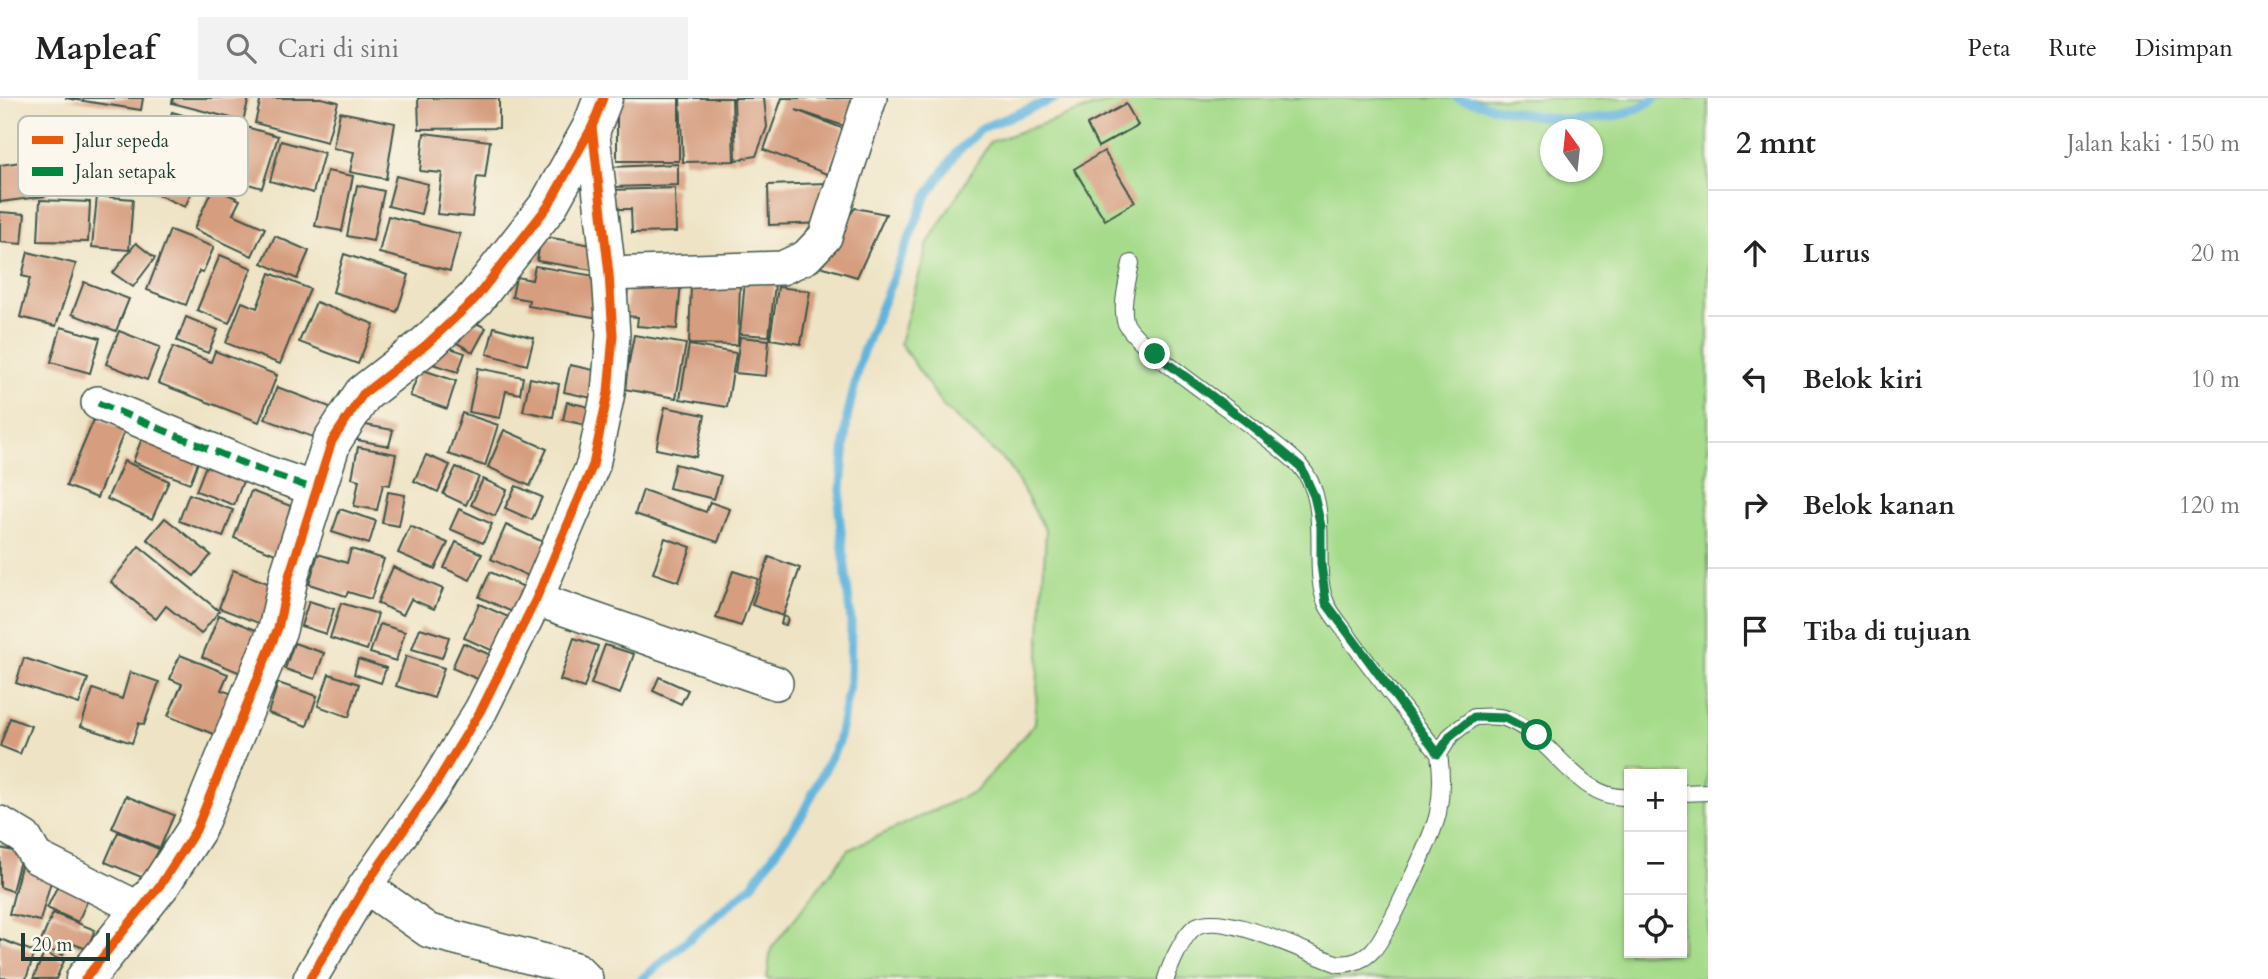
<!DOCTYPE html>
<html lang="id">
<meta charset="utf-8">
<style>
:root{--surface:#fff;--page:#f2f2f2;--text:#222;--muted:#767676;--line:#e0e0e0}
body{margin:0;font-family:Cardo,serif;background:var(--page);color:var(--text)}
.controls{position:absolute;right:21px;bottom:21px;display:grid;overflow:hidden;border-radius:0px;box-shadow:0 2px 5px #0004}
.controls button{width:63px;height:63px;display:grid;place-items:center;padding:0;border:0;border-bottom:2px solid var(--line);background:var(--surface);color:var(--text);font:35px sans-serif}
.compass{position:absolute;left:1540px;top:21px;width:63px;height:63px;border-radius:50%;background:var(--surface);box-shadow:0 2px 5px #0004;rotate:345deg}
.scale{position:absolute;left:21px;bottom:18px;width:89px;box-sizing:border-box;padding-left:7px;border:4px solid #1f3d34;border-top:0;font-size:19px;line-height:24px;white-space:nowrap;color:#1f3d34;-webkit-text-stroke:5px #fbf7ec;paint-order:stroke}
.stop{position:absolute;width:21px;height:21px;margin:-16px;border:5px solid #0b8043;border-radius:50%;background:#fff}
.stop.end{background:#0b8043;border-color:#fff;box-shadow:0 2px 7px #0008}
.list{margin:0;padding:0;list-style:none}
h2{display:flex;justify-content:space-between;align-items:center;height:91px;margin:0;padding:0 28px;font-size:30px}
h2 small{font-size:23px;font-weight:400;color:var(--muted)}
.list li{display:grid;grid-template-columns:46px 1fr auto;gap:21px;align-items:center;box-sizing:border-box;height:126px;padding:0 28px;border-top:2px solid var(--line)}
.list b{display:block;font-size:26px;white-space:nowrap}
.list em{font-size:23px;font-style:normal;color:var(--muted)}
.icon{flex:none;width:38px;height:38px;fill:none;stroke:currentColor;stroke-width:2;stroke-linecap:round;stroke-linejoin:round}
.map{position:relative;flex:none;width:1708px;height:881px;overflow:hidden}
header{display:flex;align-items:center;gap:42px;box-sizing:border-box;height:98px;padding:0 35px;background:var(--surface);border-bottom:2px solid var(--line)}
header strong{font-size:33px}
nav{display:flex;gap:38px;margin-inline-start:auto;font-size:24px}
.search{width:490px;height:63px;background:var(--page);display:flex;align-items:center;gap:18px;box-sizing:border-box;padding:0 24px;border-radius:0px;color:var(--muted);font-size:26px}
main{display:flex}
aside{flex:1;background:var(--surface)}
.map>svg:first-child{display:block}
.green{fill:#a6db8b;stroke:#628c60;stroke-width:2;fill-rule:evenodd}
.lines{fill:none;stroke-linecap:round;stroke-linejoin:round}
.stream{stroke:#61b4dd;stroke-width:9}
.building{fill:#d69d7f}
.service-casing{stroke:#3e564a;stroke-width:18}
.minor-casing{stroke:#3e564a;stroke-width:36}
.tertiary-casing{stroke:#3e564a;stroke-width:41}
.service{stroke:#fff;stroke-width:16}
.minor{stroke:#fff;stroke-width:33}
.tertiary{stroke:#fff;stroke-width:38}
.quiet{stroke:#00873e;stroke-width:7;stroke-dasharray:14 7;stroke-linecap:butt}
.cycleway-casing{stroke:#fbf7ec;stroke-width:13}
.cycleway{stroke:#e8590c;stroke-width:9}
.route{stroke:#0b8043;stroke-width:9}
.key{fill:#fbf7ec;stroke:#b9bfb5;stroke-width:2}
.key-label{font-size:19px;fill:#1f3d34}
</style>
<header>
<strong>Mapleaf</strong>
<div class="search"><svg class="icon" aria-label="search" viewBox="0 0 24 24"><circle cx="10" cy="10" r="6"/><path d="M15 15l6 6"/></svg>Cari di sini</div>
<nav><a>Peta</a><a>Rute</a><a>Disimpan</a></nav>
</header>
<main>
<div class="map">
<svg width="1708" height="881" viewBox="0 0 1708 881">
<rect width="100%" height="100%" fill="#fbf7ec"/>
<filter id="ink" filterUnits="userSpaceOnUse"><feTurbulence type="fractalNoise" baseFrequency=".0143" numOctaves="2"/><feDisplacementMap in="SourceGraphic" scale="14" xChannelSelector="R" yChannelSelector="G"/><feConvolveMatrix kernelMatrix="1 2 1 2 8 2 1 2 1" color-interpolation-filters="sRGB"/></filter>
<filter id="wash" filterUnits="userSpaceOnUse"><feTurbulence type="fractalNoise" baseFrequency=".00686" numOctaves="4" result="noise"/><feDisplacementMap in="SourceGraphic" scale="28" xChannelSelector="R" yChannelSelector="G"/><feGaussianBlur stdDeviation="1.57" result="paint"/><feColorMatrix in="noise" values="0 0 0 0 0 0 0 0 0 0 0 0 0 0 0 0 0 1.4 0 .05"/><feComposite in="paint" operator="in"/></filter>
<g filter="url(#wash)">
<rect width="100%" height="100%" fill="#eee3c4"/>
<!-- green -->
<path class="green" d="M1133,0H1708V881H767L771,851L848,752L976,693L1035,625L1046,433L1009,367L944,309L900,245L928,145L990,44L1095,8ZM1550,32H1592V74H1550ZM1629,676H1682V855H1629Z"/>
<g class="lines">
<!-- stream -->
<g class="stream">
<path d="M1457,0C1518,15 1600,40 1655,0"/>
<polyline points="642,881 752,787 802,717 838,645 850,583 851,523 839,414 847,320 862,256 926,99 956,55 982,30 1056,0"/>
</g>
</g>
<g id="blocks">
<!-- building -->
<g class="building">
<polygon points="65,0 143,0 141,12"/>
<polygon points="173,0 249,0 243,23 172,5"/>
<polygon points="261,0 321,0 338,4 327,44 255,25"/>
<polygon points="418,0 499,0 499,30 419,31"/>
<rect x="617" y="0" width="62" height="63"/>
<polygon points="680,0 732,0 734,63 683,64"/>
<polygon points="734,0 764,0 767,29 756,58 736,62"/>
<polygon points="782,0 854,0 844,28 796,12 844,31 827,76 764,52"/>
<polygon points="1126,6 1138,27 1098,49 1087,27"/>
<polygon points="172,14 210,25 198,67 159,56"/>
<polygon points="340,14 395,25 386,81 350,74 354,54 333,50"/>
<polygon points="246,29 278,38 262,90 231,81"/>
<polygon points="424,35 490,43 485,80 477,79 472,119 437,116 442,75 420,73"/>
<polygon points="281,43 324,55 313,95 270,83"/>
<polygon points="1104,53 1135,104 1105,122 1074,71"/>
<polygon points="148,60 197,82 185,109 136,87"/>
<polygon points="42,61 47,98 0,104 0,67"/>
<polygon points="678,66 678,87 613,89 612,69"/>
<polygon points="327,73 353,78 342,133 315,128"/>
<polygon points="396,78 428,86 421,116 388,108"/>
<polygon points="826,85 827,125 769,127 768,87"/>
<polygon points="357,87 384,93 373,143 347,138"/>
<polygon points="213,89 240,102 233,116 265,130 252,158 194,131"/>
<polygon points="675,90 676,134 632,135 631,111 611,111 611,92"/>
<polygon points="97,98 133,101 129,152 92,149"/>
<polygon points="40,102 90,104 88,144 38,143"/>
<polygon points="855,110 886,116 857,179 813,166"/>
<polygon points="0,114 25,116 22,146 0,144"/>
<polygon points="388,118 460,136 450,173 379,155"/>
<polygon points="170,132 214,149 203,174 199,173 186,207 147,192"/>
<polygon points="275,138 309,153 297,181 262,165"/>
<polygon points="541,138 597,148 593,172 537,163"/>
<polygon points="136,145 155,160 133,189 113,175"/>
<polygon points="28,154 76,166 56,228 20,219 30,180 22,178"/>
<polygon points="344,156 409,177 397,214 333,194"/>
<polygon points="220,157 252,170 229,225 197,212"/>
<polygon points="535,168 595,178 593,191 607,195 605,221 528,208 529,202 512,199 516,179 532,182"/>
<polygon points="270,175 310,191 280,266 226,245 242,204 257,210"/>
<polygon points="745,183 775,186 769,238 740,236"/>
<polygon points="84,184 129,201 116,233 72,216"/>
<polygon points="681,184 677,231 637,228 638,219 625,218 628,190"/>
<polygon points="691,185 740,186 738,247 689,246"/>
<polygon points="778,189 810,193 801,246 770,241"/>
<polygon points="316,204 374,226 358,266 299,244"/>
<polygon points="186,219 218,232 208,255 177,243"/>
<polygon points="464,219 486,230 473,254 452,242"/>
<polygon points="61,229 100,240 90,275 51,264"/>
<polygon points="494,229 534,240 527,267 487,256"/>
<polygon points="119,233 160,249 147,282 106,266"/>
<polygon points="634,237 686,246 676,300 624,291"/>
<polygon points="740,239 769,242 766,278 735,275"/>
<polygon points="435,245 465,255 458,274 429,265"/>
<polygon points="689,247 736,255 727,309 680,301"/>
<polygon points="173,249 211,264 215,253 277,277 259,324 158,285"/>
<polygon points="570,267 598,273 592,300 564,294"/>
<polygon points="478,270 523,279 520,296 506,293 500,320 469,314"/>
<polygon points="420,271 456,283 447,311 410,298"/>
<polygon points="530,280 559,286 553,319 523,313"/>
<polygon points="277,289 330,309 318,341 265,321"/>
<polygon points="567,304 594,310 590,328 563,322"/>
<polygon points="665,309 705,317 696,359 656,351"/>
<polygon points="462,315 498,327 485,368 448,356"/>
<polygon points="95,319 125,332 97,400 66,388"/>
<polygon points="360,326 393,332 389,348 357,342"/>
<polygon points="145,332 202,354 190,385 133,364"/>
<polygon points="504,332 547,351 530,388 488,369"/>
<polygon points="358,349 396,356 390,387 383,386 377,412 354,408 359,382 352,380"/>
<polygon points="426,357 450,367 438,394 414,383"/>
<polygon points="209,360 246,375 234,407 196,393"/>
<polygon points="124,363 169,383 152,421 107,401"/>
<polygon points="675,366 721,378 714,401 669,390"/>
<polygon points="456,369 479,379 466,407 443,396"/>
<polygon points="483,381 507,392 495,418 471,407"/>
<polygon points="516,388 542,399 532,422 505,410"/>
<polygon points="643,392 706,414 710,404 730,411 718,444 635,416"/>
<polygon points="251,393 296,410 278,457 234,440"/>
<polygon points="388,394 405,397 399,428 382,425"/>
<polygon points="189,396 233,412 223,439 179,423"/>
<polygon points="340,411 376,423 369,446 332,434"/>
<polygon points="459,411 492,426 483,445 450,431"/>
<polygon points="165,420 211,457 194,478 147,441"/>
<polygon points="506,427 550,447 535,481 491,461"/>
<polygon points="410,428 448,445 435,471 398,455"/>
<polygon points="665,440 691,449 679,484 653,475"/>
<polygon points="456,444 482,456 470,482 444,470"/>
<polygon points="139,448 219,513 201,536 166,508 156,521 111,484"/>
<polygon points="351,451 384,461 371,501 348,494 346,498 309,486 318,456 347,465"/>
<polygon points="769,459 800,470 783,518 788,520 786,527 781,526 783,518 752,507"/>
<polygon points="393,469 443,491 434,511 411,501 403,517 377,505"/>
<polygon points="233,472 278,489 264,527 219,510"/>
<polygon points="733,473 758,481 741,528 716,520"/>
<polygon points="490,474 531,492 519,517 479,499"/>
<polygon points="309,503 334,511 326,536 301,528"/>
<polygon points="341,505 378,516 367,552 330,540"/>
<polygon points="479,506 513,521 498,555 464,540"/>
<polygon points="219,517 261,534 243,576 202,559"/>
<polygon points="380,526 405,534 396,563 370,555"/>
<polygon points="420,530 449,539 442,560 412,551"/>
<polygon points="574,540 598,548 584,590 560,582"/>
<polygon points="294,545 324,555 315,581 285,571"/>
<polygon points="463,545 493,558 482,583 452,570"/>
<polygon points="605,547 634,556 620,596 591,586"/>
<polygon points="180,557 228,576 221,592 233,596 216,637 168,618 182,586 170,581"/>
<polygon points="406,558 444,570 434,600 396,588"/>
<polygon points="24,560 88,581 79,606 16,585"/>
<polygon points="358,561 386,570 381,585 354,576"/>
<polygon points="130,574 159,584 144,627 139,625 132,645 81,628 93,591 122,601"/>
<polygon points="329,576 359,586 349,619 318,608"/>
<polygon points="659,579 688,592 681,606 653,593"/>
<polygon points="278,585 317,598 307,628 268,615"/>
<polygon points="10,620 31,628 20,656 0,648"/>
<polygon points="126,698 174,717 160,750 112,730"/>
<polygon points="118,734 159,751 146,781 105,764"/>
<polygon points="0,750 22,755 12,793 0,789"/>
<polygon points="21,768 53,776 40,823 9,816"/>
<polygon points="63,776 93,790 78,824 47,810"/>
<polygon points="53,815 95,832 87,851 68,844 63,857 39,848"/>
<polygon points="0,841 35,854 26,881 0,880"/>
<polygon points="44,855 64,863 56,881 33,881"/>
</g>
</g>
</g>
<g filter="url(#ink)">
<use href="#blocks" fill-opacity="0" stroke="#3e564a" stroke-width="2"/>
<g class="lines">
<!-- service casing -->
<g class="service-casing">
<g id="service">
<path d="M1131,165C1128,183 1121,205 1125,223C1133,251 1271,336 1300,368C1334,406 1309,470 1327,507C1333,519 1344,530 1351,542C1379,581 1409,618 1439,656"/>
<polyline points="1682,695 1708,694"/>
<path d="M1166,881C1170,868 1183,837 1195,829C1222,811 1309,857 1339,866C1351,866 1364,862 1373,852C1387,837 1434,736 1438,715C1442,694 1442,676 1439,656L1451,637L1474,619C1484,619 1498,617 1507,621C1554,639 1577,703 1629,699"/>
</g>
</g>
<!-- minor casing -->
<g class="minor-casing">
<g id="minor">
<polyline points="609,176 782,170 806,159 825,139 870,0"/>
<polyline points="98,305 262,373 315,391"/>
<polyline points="536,501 776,585"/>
<polyline points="0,725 25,740 36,759 140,811"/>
<polyline points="365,788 429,833 576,871 586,881"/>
<polyline points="310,881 365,788 435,687 481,612 536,501 593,367 608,295 613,237 609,176 592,29"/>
</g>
</g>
<!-- tertiary casing -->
<g class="tertiary-casing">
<polyline id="tertiary" points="85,881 161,786 196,732 278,530 289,478 332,343 363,296 426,247 475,201 548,108 592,29 603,0"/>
</g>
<!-- service -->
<use href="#service" class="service"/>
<!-- minor -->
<use href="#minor" class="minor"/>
<!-- tertiary -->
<use href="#tertiary" class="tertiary"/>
<!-- quiet -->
<polyline class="quiet" points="98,305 262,373 315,391"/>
<!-- cycleway casing -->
<g class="cycleway-casing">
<g id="cycleway">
<polyline points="85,881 161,786 196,732 278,530 289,478 332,343 363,296 426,247 475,201 548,108 592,29 603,0"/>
<polyline points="310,881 365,788 435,687 481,612 536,501 593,367 608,295 613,237 609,176 592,29"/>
</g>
</g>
<!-- cycleway -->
<use href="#cycleway" class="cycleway"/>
</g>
</g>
<g class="lines" filter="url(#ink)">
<!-- route -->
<polyline class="route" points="1155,256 1247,324 1301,369 1314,398 1321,428 1321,466 1326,505 1438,656 1451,637 1474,619 1505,620 1537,637"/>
</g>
<!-- legend -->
<rect x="18" y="18" width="230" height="80" rx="10" class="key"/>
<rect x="32" y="38" width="31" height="8" fill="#e8590c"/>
<rect x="32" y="69" width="31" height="9" fill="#00873e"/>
<g class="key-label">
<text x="75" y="49">Jalur sepeda</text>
<text x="75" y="80">Jalan setapak</text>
</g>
</svg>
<div class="controls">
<button>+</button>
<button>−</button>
<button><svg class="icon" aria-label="locate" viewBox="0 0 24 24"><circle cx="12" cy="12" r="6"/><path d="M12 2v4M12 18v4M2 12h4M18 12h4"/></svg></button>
</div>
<svg class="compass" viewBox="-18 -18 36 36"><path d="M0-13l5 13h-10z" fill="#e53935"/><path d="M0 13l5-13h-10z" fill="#767676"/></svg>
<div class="scale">20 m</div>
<div class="stop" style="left:1537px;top:637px"></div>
<div class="stop end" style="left:1155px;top:256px"></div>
</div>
<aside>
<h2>2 mnt<small>Jalan kaki · 150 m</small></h2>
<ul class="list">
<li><svg class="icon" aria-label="ahead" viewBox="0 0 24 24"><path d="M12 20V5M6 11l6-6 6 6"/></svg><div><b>Lurus</b></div><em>20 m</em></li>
<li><svg class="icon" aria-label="left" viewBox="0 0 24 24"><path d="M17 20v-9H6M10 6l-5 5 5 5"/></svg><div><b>Belok kiri</b></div><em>10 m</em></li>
<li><svg class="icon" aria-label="right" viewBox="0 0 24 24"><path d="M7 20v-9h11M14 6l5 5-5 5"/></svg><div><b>Belok kanan</b></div><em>120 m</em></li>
<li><svg class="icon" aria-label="arrive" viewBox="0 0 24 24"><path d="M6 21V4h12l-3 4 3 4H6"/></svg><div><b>Tiba di tujuan</b></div></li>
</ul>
</aside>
</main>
